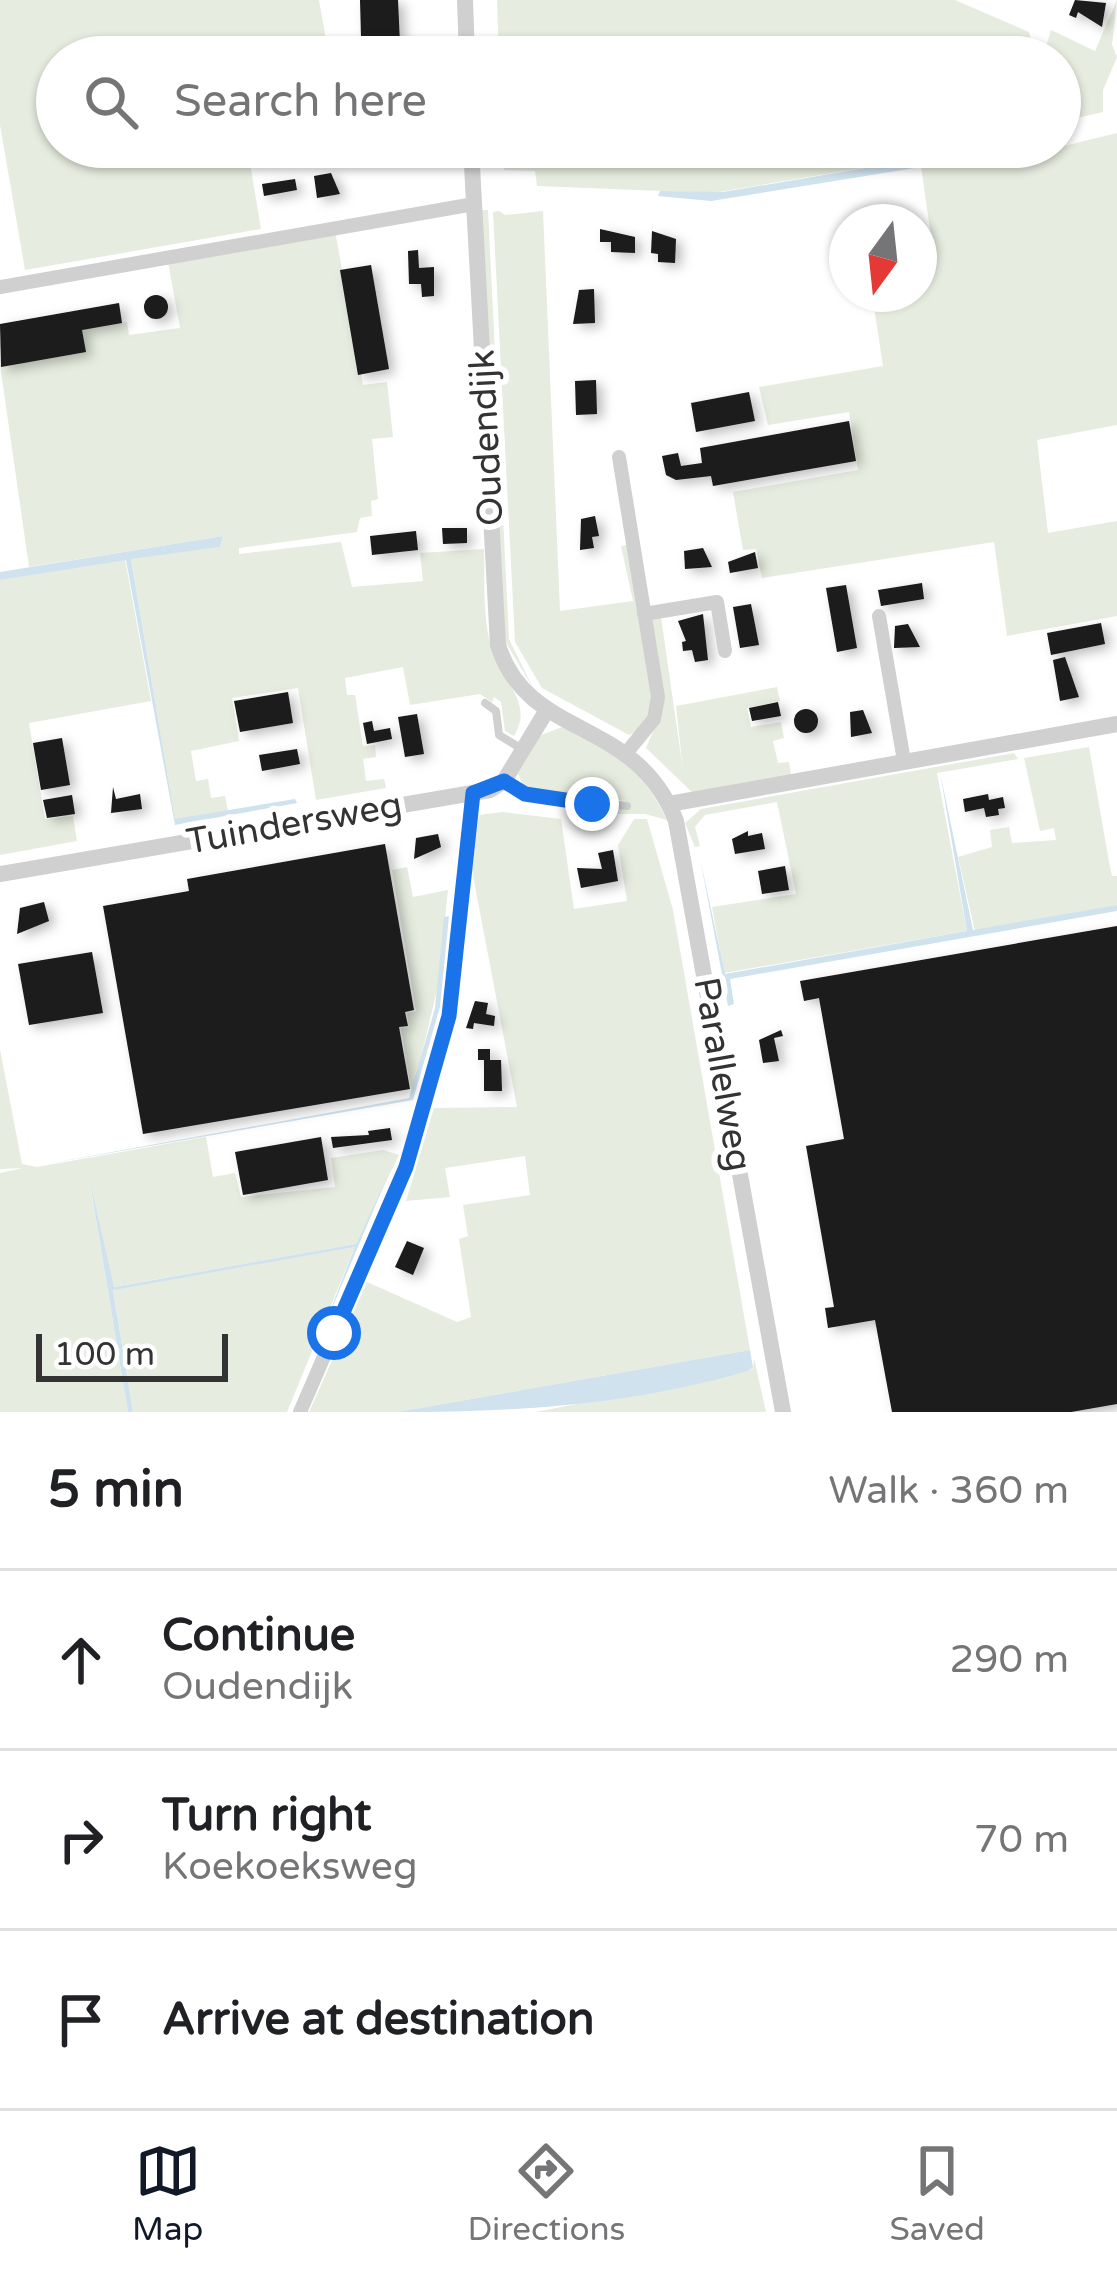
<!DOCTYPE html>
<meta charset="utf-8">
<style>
:root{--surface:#fff;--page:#f2f2f2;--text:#202124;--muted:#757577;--line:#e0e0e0;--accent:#111827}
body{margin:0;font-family:"Varela Round",sans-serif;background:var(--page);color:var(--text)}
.compass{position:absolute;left:829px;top:204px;width:108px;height:108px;border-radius:50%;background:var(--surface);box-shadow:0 3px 9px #0004;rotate:195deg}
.scale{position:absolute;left:36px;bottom:30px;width:192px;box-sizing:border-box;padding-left:12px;border:6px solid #333;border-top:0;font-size:33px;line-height:42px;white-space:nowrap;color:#333;-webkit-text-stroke:9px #fff;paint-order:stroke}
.stop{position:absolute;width:36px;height:36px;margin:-27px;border:9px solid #1a73e8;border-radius:50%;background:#fff}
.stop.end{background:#1a73e8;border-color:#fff;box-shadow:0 3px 12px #0008}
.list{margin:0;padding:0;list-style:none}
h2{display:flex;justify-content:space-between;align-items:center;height:156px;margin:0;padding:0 48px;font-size:51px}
h2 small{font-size:39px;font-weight:400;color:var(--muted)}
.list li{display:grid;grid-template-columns:78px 1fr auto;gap:36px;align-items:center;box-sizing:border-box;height:180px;padding:0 48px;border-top:3px solid var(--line)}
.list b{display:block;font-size:45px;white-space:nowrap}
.list p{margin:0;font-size:39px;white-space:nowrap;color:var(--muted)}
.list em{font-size:39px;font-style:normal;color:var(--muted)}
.icon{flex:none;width:66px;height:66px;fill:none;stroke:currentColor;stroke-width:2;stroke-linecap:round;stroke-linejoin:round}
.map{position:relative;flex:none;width:1117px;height:1412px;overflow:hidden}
.search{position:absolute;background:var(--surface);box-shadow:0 3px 9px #0004;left:36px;right:36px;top:36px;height:132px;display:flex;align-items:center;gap:30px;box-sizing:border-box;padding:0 42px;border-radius:66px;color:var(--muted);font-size:45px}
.sheet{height:696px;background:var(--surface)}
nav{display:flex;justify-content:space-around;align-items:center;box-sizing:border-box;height:168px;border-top:3px solid var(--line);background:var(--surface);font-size:33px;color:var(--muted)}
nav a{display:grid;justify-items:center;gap:6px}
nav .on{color:var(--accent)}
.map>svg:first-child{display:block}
.green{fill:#e6ecdf}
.water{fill:#cfe2ee}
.building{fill:#1a1a1a;filter:url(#shadow)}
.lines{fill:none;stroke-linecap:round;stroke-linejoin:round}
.service{stroke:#d0d0d0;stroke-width:8}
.minor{stroke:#d0d0d0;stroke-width:14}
.tertiary{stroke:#d0d0d0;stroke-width:16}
.route{stroke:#1a73e8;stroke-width:15}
.labels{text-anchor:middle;stroke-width:12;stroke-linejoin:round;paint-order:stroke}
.street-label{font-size:36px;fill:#333;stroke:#fff}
</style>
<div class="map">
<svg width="1117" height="1412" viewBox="0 0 1117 1412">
<defs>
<filter id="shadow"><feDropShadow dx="6" dy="4" stdDeviation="6" flood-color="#0004"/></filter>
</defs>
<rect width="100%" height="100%" fill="#fff"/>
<!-- green -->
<g class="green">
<polygon points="0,0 319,0 329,57 57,57 57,147 277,147 248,151 261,229 25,270 0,125"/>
<polygon points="497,0 955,0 1029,32 1031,40 1023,57 499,57"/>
<polygon points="1117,0 1112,45 1117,57 1103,90 1103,112 1060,122 1060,57 1043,57 1051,30 1095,51"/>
<polygon points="1117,133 1117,425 1037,440 1048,533 1117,521 1117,616 1007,636 994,542 762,578 756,549 743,550 733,492 858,470 849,412 768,425 759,387 883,366 872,294 919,294 919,262 934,258 921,166 1060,147"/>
<polygon points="502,147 989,147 713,193 537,186 535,171 504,170"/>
<polygon points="480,210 488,210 509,639 533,688 505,641"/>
<polygon points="499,211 505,215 543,211 560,611 633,601 621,546 627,545 653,708 640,730 629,735 542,688 515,642 493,212"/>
<path d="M335,231L363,385L387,382L393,437L372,439L378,499L371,501L372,516L360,518L357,532L239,548V554L341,542L352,587L423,581L420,553L484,549C485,583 482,621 493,652C503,682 534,704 514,736L505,731L501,702L494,697L492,702L480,694L410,705L403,667L345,678L347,695H355L363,746L375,745L376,757L363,759L366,781L384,779L386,788L316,800L298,688L232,698L239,741L191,751L196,781L208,779L211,798L225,796L228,811L175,820L131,558L220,547L223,536L29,567L0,365L85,351L82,329L127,322L129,335L180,328L168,262Z"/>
<polygon points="125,559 151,701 29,723 45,819 73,816 77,841 0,855 0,580"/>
<polygon points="661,617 683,770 676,706 777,687 780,701 747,708 751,727 781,722 784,738 773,741 778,763 789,762 791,775 694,794 646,748 657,722 651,620"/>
<path d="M562,727C616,753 640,765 667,820L645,814H593L599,808H631L625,801L524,787L518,774L541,735Z"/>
<polygon points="1089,747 1109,862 1112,876 1117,876 1117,905 975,931 958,857 992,847 990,830 1009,827 1012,843 1056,840 1054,828 1040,831 1024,758"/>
<polygon points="1014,753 1018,759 937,773 967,931 724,973 712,907 796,894 777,802 705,815 695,827 700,846 695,847 685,823 701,809"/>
<polygon points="502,812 561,819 574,909 627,901 618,845 634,819 647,819 673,910 750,1350 397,1412 309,1412 367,1282 457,1322 471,1317 459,1239 468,1236 463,1205 530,1195 525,1156 445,1168 450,1197 406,1201 434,1108 517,1107 471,865 479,815"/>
<polygon points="407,867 413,897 448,890 438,986 412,1095 401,1028 409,1027 407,1013 416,1011 392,870"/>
<polygon points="0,1049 22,1164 37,1167 206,1137 213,1177 235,1173 241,1197 335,1187 331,1158 383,1150 399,1155 356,1244 113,1287 89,1178 128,1412 0,1412 0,1173 23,1168 0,1169"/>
<polygon points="355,1247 287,1412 133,1412 113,1289"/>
<polygon points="754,1358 766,1412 536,1412 753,1369"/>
</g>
<!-- water -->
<g class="water">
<polygon points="989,147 1044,147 711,201 658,196 660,191 723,192"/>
<polygon points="223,536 220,547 131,559 175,819 295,799 297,803 175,825 126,560 0,580 0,572"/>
<polygon points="940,772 973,930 1117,905 1117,911 730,979 734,1004 728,1006 700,858 725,974 967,931"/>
<polygon points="449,916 440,1007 413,1100 35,1166 409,1098 435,1008 444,917"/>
<polygon points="388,1176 321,1334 355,1247 113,1290 133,1412 128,1412 89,1177 114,1287 356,1244"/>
<path d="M750,1350L753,1368L747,1371C632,1405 516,1412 397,1412Z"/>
</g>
<!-- building -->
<g class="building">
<polygon points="360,0 398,0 400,44 369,46 368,37 361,37"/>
<polygon points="1075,0 1106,3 1102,27 1078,12 1076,18 1069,15"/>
<polygon points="331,173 340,194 317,198 314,176"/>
<polygon points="295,179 297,190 264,196 262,184"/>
<polygon points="600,229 635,237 635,253 611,252 611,242 600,242"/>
<polygon points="652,231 676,239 675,263 658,262 658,254 651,253"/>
<polygon points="418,250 419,268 434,267 434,296 422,297 421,284 409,284 408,251"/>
<polygon points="371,265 389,369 358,375 340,270"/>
<polygon points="594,289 595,323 573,324 579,290"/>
<circle cx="156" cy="307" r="12"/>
<polygon points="119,303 122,323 82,330 86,352 1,367 0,324"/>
<polygon points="596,380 597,414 576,415 575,381"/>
<polygon points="749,392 755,421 696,432 691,403"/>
<polygon points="849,421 856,461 713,486 711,476 676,480 666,475 662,456 678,453 681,466 702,463 700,448"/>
<polygon points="595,516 599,536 592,537 594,548 580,550 581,519"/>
<polygon points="442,528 467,528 467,543 443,544"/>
<polygon points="416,531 418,550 372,555 370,536"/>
<polygon points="703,548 712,567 685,569 684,551"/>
<polygon points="755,552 758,568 730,573 728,562"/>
<polygon points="922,583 924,599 881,606 878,590"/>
<polygon points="846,585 857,648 837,652 826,588"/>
<polygon points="751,604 759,645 740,648 733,607"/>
<polygon points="703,614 708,660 695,662 692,650 683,651 682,642 686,641 678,621"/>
<polygon points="1101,623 1105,644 1051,655 1047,633"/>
<polygon points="908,624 920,647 894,648 895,626"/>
<polygon points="1065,657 1079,697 1060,701 1053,660"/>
<polygon points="288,692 293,723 240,732 234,701"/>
<polygon points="778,702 781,716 752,721 749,708"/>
<circle cx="806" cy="721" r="12"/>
<polygon points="863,710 872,733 851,737 850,712"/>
<polygon points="417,714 424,754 405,757 398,717"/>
<polygon points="372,721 374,731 390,728 392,739 367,744 363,723"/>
<polygon points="62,738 70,785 41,790 33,743"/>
<polygon points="297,749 300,764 262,771 259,755"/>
<polygon points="113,787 116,799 140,794 142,809 111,813"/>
<polygon points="988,794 989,800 1003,797 1005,808 998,809 999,815 986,817 984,808 965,812 963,799"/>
<polygon points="72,795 75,814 47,818 43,800"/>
<polygon points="748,831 748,836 762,833 765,849 735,854 732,839"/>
<polygon points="438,834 441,847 414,859 416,838"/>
<polygon points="385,844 414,1010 405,1012 408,1026 399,1027 410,1089 143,1134 103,906 189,891 187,879"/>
<polygon points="613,850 618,881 581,888 577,868 602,869 598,853"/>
<polygon points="785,866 789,890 762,894 758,871"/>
<polygon points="44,902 49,921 17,934 20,908"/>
<polygon points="1117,926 1117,1404 1071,1412 892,1412 875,1320 828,1328 825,1308 834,1307 806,1146 844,1139 819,998 804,1001 800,981"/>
<polygon points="92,952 103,1013 29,1025 18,964"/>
<polygon points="475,1001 488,1003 486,1014 495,1016 494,1026 474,1023 473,1029 466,1028"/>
<polygon points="781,1030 783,1036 774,1038 779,1061 763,1063 759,1040"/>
<polygon points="478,1049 490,1049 490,1060 501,1060 502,1091 484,1091 484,1060 478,1060"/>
<polygon points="390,1128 392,1140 333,1148 331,1137 369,1135 368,1131"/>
<polygon points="321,1137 328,1180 243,1195 235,1152"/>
<polygon points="407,1241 424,1248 413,1275 395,1267"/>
</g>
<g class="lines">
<!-- service -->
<g class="service">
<polyline points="485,703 496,711 499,735 522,749"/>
<polyline points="506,782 532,795 627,806"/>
</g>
<!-- minor -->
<g class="minor">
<polyline points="0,287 474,204"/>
<polyline points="619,457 658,697 654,719 627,752"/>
<polyline points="644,614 717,602 725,651"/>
<polyline points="879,616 904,761"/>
<polyline points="300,1412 406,1167 449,1016 473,793"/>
</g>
<!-- tertiary -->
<g class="tertiary">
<polyline points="465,0 467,57"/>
<path d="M471,147L498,645C528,741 635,715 676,821L783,1412"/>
<polyline points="669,804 1117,724"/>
<polyline points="0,874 490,790 504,781 547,710"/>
</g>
</g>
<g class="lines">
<!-- route -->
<polyline class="route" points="334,1333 406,1167 449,1016 473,793 504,781 525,794 592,804"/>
</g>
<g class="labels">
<!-- street labels -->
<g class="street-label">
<text transform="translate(485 438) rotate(-93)" y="13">Oudendijk</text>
<text transform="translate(294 822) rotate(-10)" y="13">Tuindersweg</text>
<text transform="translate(724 1074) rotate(80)" y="13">Parallelweg</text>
</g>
</g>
</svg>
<svg class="compass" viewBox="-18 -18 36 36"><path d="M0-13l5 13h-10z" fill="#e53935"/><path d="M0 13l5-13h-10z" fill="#757577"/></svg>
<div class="scale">100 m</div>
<div class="stop" style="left:334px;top:1333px"></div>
<div class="stop end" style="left:592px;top:804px"></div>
<div class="search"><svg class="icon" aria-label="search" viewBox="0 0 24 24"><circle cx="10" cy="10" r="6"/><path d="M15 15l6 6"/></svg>Search here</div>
</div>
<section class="sheet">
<h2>5 min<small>Walk · 360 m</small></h2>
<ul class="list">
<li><svg class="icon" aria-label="ahead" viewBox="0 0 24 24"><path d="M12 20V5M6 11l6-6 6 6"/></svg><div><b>Continue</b><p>Oudendijk</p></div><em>290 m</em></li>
<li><svg class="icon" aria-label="right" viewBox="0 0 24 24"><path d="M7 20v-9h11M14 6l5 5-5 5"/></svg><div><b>Turn right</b><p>Koekoeksweg</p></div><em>70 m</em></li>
<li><svg class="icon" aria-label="arrive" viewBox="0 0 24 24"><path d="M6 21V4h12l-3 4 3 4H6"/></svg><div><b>Arrive at destination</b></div></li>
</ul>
</section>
<nav>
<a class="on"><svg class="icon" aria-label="map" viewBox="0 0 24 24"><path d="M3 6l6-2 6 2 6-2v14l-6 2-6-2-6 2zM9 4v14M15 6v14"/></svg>Map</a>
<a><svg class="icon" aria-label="directions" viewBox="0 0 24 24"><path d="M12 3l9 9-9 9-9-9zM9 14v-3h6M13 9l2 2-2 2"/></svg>Directions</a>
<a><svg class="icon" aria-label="saved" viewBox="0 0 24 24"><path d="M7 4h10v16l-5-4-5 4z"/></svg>Saved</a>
</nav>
